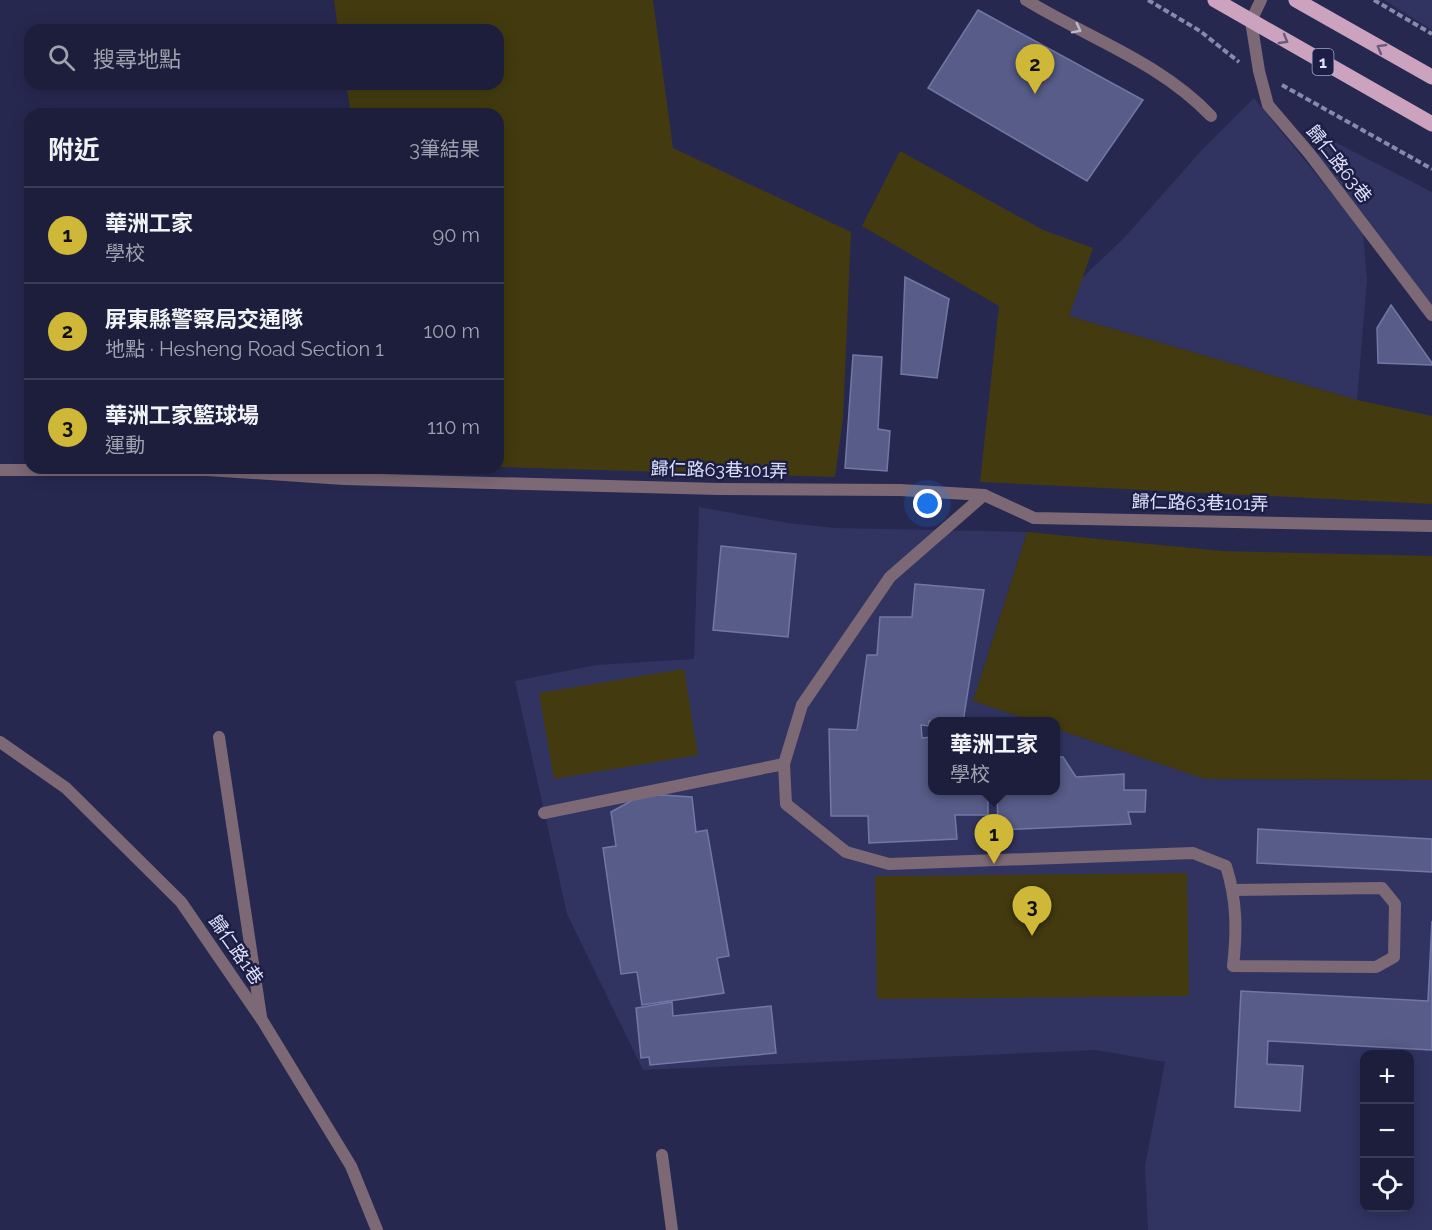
<!DOCTYPE html>
<html lang="zh-TW">
<meta charset="utf-8">
<style>
:root{--surface:#1c1e3c;--page:#292b47;--text:#f1f3f6;--muted:#a0a2af;--line:#3a3c56;--accent:#cfb837}
body{margin:0;font-family:Raleway,"Noto Sans TC",sans-serif;background:var(--page);color:var(--text)}
.controls{position:absolute;right:18px;bottom:18px;display:grid;overflow:hidden;border-radius:12px;box-shadow:0 3px 15px #0003}
.controls button{width:54px;height:54px;display:grid;place-items:center;padding:0;border:0;border-bottom:2px solid var(--line);background:var(--surface);color:var(--text);font:30px sans-serif}
.you{position:absolute;left:928px;top:504px;width:21px;height:21px;margin:-15px;border:4px solid #fff;border-radius:50%;background:#1a73e8;box-shadow:0 0 0 9px #1a73e833}
.badge{display:grid;place-items:center;width:39px;height:39px;border-radius:50%;background:var(--accent);color:#111;font-size:20px;font-weight:700}
.pin{position:absolute;translate:-50% -50px;filter:drop-shadow(0 2px 3px #0008)}
.pin::after{content:'';position:absolute;top:32px;width:21px;height:18px;background:inherit;clip-path:polygon(0 0,100% 0,50% 100%)}
.popup{position:absolute;left:928px;top:717px;width:132px;height:78px;box-sizing:border-box;display:grid;place-content:center;border-radius:12px;background:var(--surface);filter:drop-shadow(0 2px 4px #0005);font-size:20px;white-space:nowrap;color:var(--muted)}
.popup b{font-size:22px;color:var(--text)}
.popup::after{content:'';position:absolute;left:50%;top:100%;margin-left:-12px;border:12px solid transparent;border-top-color:var(--surface)}
.list{margin:0;padding:0;list-style:none}
h2{display:flex;justify-content:space-between;align-items:center;height:78px;margin:0;padding:0 24px;font-size:26px}
h2 small{font-size:20px;font-weight:400;color:var(--muted)}
.list li{display:grid;grid-template-columns:39px 1fr auto;gap:18px;align-items:center;box-sizing:border-box;height:96px;padding:0 24px;border-top:2px solid var(--line)}
.list b{display:block;font-size:22px;white-space:nowrap}
.list p{margin:0;font-size:20px;white-space:nowrap;color:var(--muted)}
.list em{font-size:20px;font-style:normal;color:var(--muted)}
.icon{flex:none;width:33px;height:33px;fill:none;stroke:currentColor;stroke-width:2;stroke-linecap:round;stroke-linejoin:round}
.map{position:relative;flex:none;width:1432px;height:1230px;overflow:hidden}
.search{position:absolute;background:var(--surface);box-shadow:0 3px 15px #0003;left:24px;top:24px;width:480px;height:66px;display:flex;align-items:center;gap:15px;box-sizing:border-box;padding:0 21px;border-radius:18px;color:var(--muted);font-size:22px}
.panel{position:absolute;background:var(--surface);box-shadow:0 3px 15px #0003;left:24px;top:108px;width:480px;height:366px;border-radius:18px}
.map>svg:first-child{display:block}
.built{fill:#313461;fill-rule:evenodd}
.green{fill:#433b0f}
.building{fill:#575c88;stroke:#7278a6;stroke-width:1.5}
.lines{fill:none;stroke-linecap:round;stroke-linejoin:round}
.path{stroke:#878aab;stroke-width:4;stroke-dasharray:6 3;stroke-linecap:butt}
.service{stroke:#7d6976;stroke-width:12}
.minor{stroke:#7d6976;stroke-width:12}
.primary{stroke:#cca3bf;stroke-width:15}
.oneway{stroke:#bcb8cd}
.oneway2{stroke:#6c5a7c}
.labels{text-anchor:middle;stroke-width:5;stroke-linejoin:round;paint-order:stroke}
.shield{fill:#1d1e45;stroke:#a4a7c5;stroke-width:1.5}
.shield-label{font-size:16px;font-weight:bold;fill:#dee2fc}
.street-label{font-size:18px;fill:#dee2fc;stroke:#1d1e45}
</style>
<div class="map">
<svg width="1432" height="1230" viewBox="0 0 1432 1230">
<rect width="100%" height="100%" fill="#262850"/>
<!-- built -->
<g class="built">
<polygon points="1384,0 1432,0 1432,30"/>
<polygon points="1254,98 1363,232 1367,280 1357,400 1069,316 1082,278 1124,238 1200,152"/>
<polygon points="1327,138 1432,192 1432,309 1317,158"/>
<path d="M699,507L788,523L835,528L1027,532L973,701L1033,721L932,722V790H1056V729L1205,779L1432,780V1230H1148L1145,1166L1165,1062L1095,1050L643,1070L567,914L515,681L596,665L694,659ZM1364,1054H1410V1208H1364Z"/>
</g>
<!-- green -->
<g class="green">
<polygon points="334,0 653,0 673,148 851,232 843,418 835,477 498,467 498,114 351,114 346,84 498,84 498,30 338,30"/>
<polygon points="900,151 1043,230 1093,248 1069,316 1357,400 1432,416 1432,504 980,482 999,306 862,226"/>
<polygon points="1027,532 1222,551 1432,556 1432,780 1205,779 1056,729 1056,722 1033,721 973,701"/>
<polygon points="684,669 698,755 554,779 539,693"/>
<polygon points="1187,873 1189,996 877,999 875,876"/>
</g>
<!-- building -->
<g class="building">
<polygon points="978,10 1143,100 1087,181 928,88"/>
<polygon points="905,277 949,299 937,378 901,374"/>
<polygon points="1391,305 1432,363 1432,365 1378,363 1377,328"/>
<polygon points="853,355 882,357 878,429 890,431 887,471 845,468"/>
<polygon points="721,546 796,554 788,637 713,630"/>
<polygon points="915,584 984,590 963,722 929,721 929,726 921,725 922,738 932,737 932,790 988,790 988,815 955,815 957,839 869,843 868,816 831,816 829,729 857,730 867,655 877,655 880,617 912,617"/>
<polygon points="1056,757 1063,757 1076,777 1124,774 1124,790 1146,790 1145,812 1128,812 1131,824 998,830 997,790 1056,790"/>
<polygon points="662,795 692,797 696,832 707,830 729,956 717,958 724,993 642,1005 637,972 621,974 603,848 616,846 611,812 640,796"/>
<polygon points="1258,829 1432,839 1432,872 1257,863"/>
<polygon points="1432,921 1432,1050 1268,1041 1267,1064 1303,1066 1300,1111 1235,1107 1241,991 1428,1001"/>
<polygon points="672,1002 673,1016 771,1006 776,1053 650,1065 649,1057 641,1058 636,1008"/>
</g>
<g class="lines">
<!-- path -->
<g class="path">
<polyline points="1148,0 1200,31 1239,62"/>
<polyline points="1374,0 1432,34"/>
<polyline points="1282,85 1432,169"/>
</g>
<!-- service -->
<g class="service">
<path d="M1026,0C1088,38 1160,62 1211,116"/>
<polyline points="0,470 207,470 344,479 719,489 900,490 984,495 1034,518 1432,526"/>
<path d="M984,495L890,577L802,705L784,764L786,804L846,852L889,864L1193,853L1226,866C1237,900 1237,931 1233,966L1376,967L1394,957L1395,904L1382,888L1234,890"/>
<polyline points="544,813 784,764"/>
</g>
<!-- minor -->
<g class="minor">
<polyline points="1261,0 1251,21 1259,71 1268,105 1309,153 1432,315"/>
<polyline points="219,737 261,1017"/>
<polyline points="0,742 66,788 181,902 262,1020 351,1166 377,1230"/>
<polyline points="662,1155 672,1230"/>
</g>
<!-- primary -->
<g class="primary">
<polyline points="1215,0 1432,124"/>
<polyline points="1296,0 1432,77"/>
</g>
</g>
<!-- one-way arrows -->
<defs><path id="oneway-chevron" d="M-2-3.5L2.5 0L-2 3.5" fill="none" stroke-width="1.6" stroke-linecap="round" stroke-linejoin="round" transform="scale(1.5)"/></defs>
<use class="oneway" href="#oneway-chevron" transform="translate(1077 29) rotate(27)"/>
<g class="oneway2">
<use href="#oneway-chevron" transform="translate(1284 40) rotate(30)"/>
<use href="#oneway-chevron" transform="translate(1381 48) rotate(-150)"/>
</g>
<g class="labels">
<!-- shield labels -->
<rect class="shield" x="1312.5" y="49" width="21" height="26" rx="4.5"/>
<g class="shield-label">
<text x="1323" y="68">1</text>
</g>
<!-- street labels -->
<g class="street-label">
<text transform="translate(1339 164) rotate(52)" y="6">歸仁路63巷</text>
<text transform="translate(719 470) rotate(1)" y="6">歸仁路63巷101弄</text>
<text transform="translate(1200 503) rotate(1)" y="6">歸仁路63巷101弄</text>
<text transform="translate(236 950) rotate(55)" y="6">歸仁路1巷</text>
</g>
</g>
</svg>
<div class="controls">
<button>+</button>
<button>−</button>
<button><svg class="icon" aria-label="locate" viewBox="0 0 24 24"><circle cx="12" cy="12" r="6"/><path d="M12 2v4M12 18v4M2 12h4M18 12h4"/></svg></button>
</div>
<div class="you"></div>
<div class="pin badge" style="left:994px;top:864px">1</div>
<div class="popup"><b>華洲工家</b>學校</div>
<div class="pin badge" style="left:1035px;top:94px">2</div>
<div class="pin badge" style="left:1032px;top:936px">3</div>
<div class="search"><svg class="icon" aria-label="search" viewBox="0 0 24 24"><circle cx="10" cy="10" r="6"/><path d="M15 15l6 6"/></svg>搜尋地點</div>
<section class="panel">
<h2>附近<small>3筆結果</small></h2>
<ul class="list">
<li><span class="badge">1</span><div><b>華洲工家</b><p>學校</p></div><em>90 m</em></li>
<li><span class="badge">2</span><div><b>屏東縣警察局交通隊</b><p>地點 · Hesheng Road Section 1</p></div><em>100 m</em></li>
<li><span class="badge">3</span><div><b>華洲工家籃球場</b><p>運動</p></div><em>110 m</em></li>
</ul>
</section>
</div>
